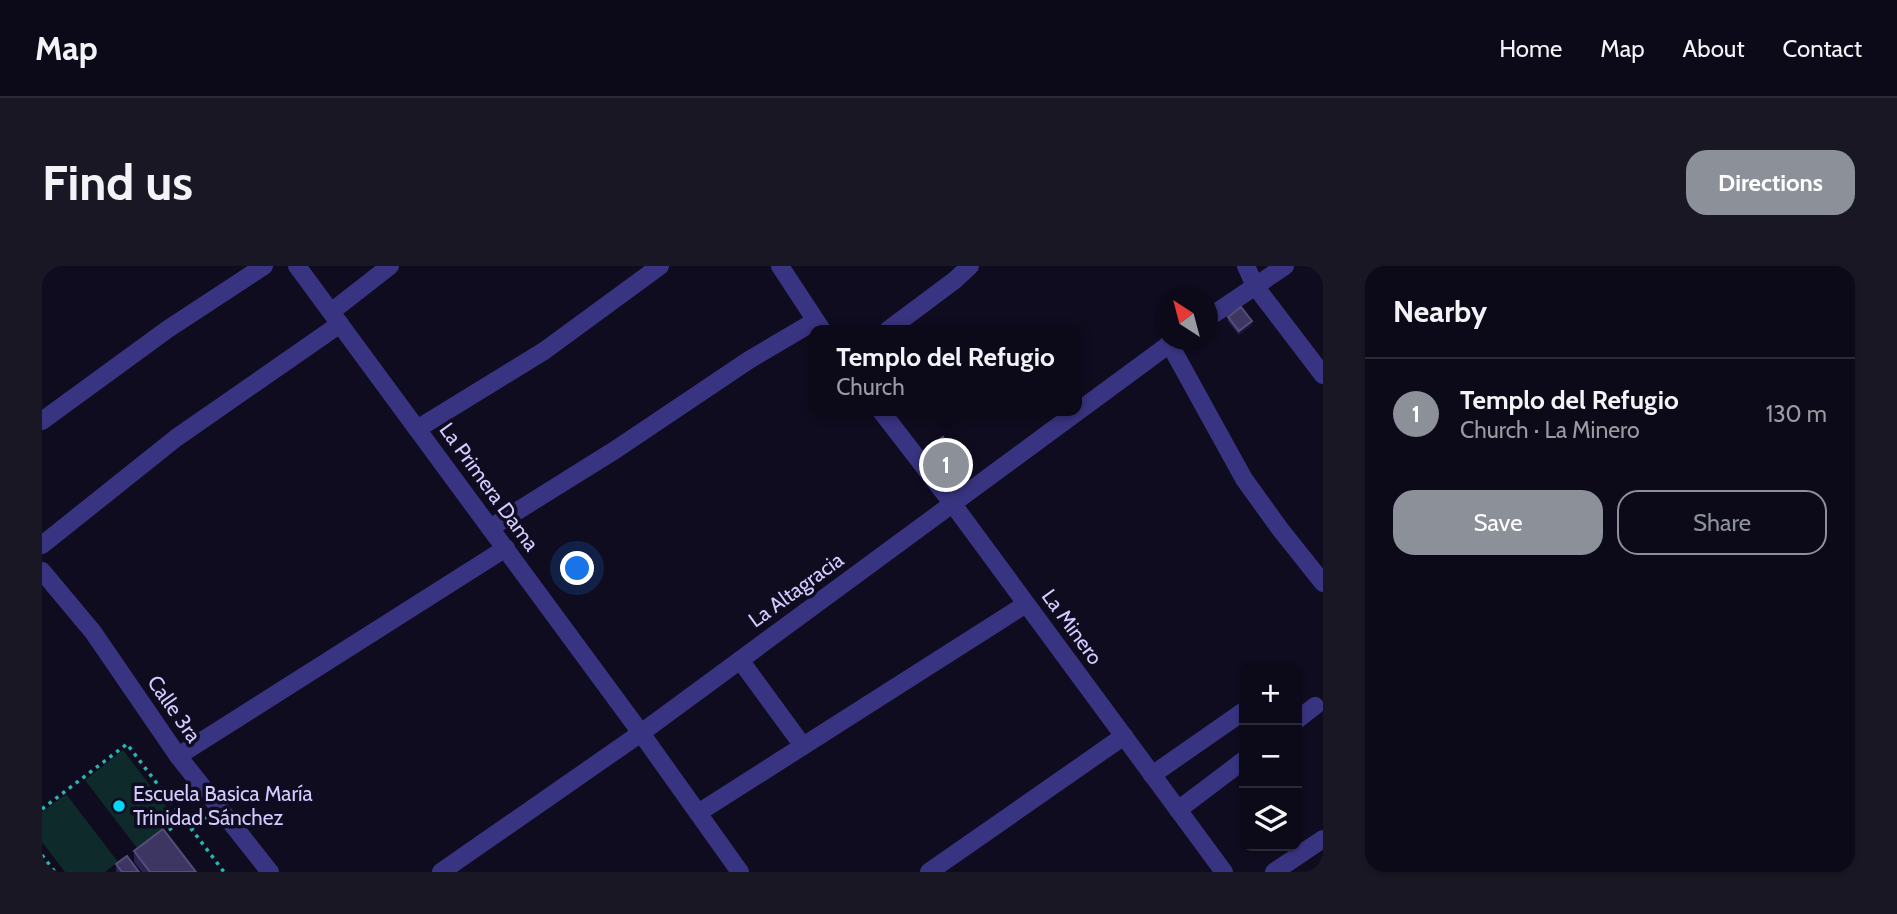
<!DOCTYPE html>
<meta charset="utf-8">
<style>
:root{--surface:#0c0918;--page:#1a1725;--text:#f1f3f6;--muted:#9a9aa2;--line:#2c2a37;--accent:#8c9099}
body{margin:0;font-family:Cabin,sans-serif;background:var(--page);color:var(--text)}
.controls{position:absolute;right:21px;bottom:21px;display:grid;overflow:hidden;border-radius:14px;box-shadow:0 2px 5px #0004}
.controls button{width:63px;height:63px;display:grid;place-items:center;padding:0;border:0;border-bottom:2px solid var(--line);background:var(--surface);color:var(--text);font:35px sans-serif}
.compass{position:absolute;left:1113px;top:21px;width:63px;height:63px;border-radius:50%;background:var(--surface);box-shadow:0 2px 5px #0004;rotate:324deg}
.you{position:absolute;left:536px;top:303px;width:24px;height:24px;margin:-18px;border:5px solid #fff;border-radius:50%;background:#1a73e8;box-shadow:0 0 0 10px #1a73e833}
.badge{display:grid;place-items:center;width:46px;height:46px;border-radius:50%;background:var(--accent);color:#fff;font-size:23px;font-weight:700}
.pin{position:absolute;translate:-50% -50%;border:4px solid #fff;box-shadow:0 2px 7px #0006}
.popup{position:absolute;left:767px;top:59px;width:273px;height:91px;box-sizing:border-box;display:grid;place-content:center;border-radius:14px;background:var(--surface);filter:drop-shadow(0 2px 5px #0005);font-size:23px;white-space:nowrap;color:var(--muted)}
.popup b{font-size:26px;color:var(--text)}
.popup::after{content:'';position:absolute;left:50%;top:100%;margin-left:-14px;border:14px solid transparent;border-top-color:var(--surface)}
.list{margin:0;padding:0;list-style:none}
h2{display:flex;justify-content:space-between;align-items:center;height:91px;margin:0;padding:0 28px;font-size:30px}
h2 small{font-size:23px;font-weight:400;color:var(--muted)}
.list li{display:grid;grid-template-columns:46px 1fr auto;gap:21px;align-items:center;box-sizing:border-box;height:112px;padding:0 28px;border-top:2px solid var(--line)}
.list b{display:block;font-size:26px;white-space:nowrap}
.list p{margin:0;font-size:23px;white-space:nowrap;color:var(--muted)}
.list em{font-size:23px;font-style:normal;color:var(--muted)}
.actions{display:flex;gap:14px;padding:21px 28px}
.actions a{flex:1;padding:16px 0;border:2px solid var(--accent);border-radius:21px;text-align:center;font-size:24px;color:var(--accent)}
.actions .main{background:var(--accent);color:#fff}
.icon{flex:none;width:38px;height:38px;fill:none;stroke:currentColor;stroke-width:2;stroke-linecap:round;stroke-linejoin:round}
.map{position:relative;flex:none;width:1281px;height:606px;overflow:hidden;border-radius:21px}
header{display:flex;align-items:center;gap:42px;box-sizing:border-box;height:98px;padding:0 35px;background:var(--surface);border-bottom:2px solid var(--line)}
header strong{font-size:33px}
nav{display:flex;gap:38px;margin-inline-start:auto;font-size:24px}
.intro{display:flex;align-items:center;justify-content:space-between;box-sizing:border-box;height:168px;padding:0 42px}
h1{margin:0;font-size:49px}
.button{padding:18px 32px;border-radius:21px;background:var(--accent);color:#fff;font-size:24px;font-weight:700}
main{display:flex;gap:42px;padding:0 42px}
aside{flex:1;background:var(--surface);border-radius:21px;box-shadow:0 2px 5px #0004}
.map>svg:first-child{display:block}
.green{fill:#0e2a2a}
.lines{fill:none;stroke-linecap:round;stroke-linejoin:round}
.path{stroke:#28b6b0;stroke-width:3.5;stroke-dasharray:3.5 5;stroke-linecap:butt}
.minor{stroke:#393481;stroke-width:18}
.wall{fill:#2c244f}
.shaded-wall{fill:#1a1334}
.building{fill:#3e3662;stroke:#554d7b;stroke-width:2}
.poi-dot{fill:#00d8f6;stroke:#100c20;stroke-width:2.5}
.labels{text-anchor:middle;stroke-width:7;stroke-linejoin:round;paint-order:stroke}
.street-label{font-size:21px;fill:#d2cbff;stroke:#100c20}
.poi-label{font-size:21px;fill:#d2cbff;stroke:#100c20;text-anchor:start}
</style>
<header>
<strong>Map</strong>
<nav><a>Home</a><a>Map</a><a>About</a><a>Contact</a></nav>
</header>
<div class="intro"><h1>Find us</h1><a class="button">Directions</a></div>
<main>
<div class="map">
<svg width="1281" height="606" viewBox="0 0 1281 606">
<rect width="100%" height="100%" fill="#100c20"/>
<!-- green -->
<g class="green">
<polygon points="81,484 133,552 95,582 43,514"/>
<polygon points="24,528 76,596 63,606 23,606 0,576 0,546"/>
</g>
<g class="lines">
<!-- path -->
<g class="path">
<polyline points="0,543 85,478 182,606"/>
<polyline points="149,563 164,551"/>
<polyline points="120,569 142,553"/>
<polyline points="0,589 13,606"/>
</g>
<!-- minor -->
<g class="minor">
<polyline points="255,0 599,467 698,606"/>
<polyline points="738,0 780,64"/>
<polyline points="1204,0 1213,20 1281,109"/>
<polyline points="289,46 348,0"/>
<polyline points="1166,52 1243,0"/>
<polyline points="846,64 913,14 928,0"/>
<polyline points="1127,77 1202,213 1238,263 1281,317"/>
<polyline points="839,145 910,237 1182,606"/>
<polyline points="0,155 126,63 222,0"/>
<polyline points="375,163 502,85 618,0"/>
<polyline points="448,262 573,184 707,94 773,55"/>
<polyline points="0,279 134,172 298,58"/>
<polyline points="0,305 51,366 136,490 228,606"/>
<polyline points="698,394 761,480"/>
<polyline points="1255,454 1273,440"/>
<polyline points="136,490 464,282"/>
<polyline points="1110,509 1202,445"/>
<polyline points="1136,544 1202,494"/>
<polyline points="656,547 984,338"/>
<polyline points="399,606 599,467 1133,74"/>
<polyline points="887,606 1082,470"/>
<polyline points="1232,606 1281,573"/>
</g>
</g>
<!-- wall -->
<g class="wall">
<polygon points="1186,51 1210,59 1197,69 1186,55"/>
<polygon points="885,183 922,207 906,219 885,191"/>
<polygon points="92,585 154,606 100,606 92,596"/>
<polygon points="74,598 97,606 74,606"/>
</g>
<!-- shaded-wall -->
<g class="shaded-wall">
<polygon points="1210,55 1210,59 1197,69 1197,65"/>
<polygon points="922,199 922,207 906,219 906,212"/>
</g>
<!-- building -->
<g class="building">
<polygon points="1199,41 1210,55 1197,65 1186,51"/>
<polygon points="901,171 922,199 906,212 885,183"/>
<polygon points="121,563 154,606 108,606 92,585"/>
<polygon points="85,590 97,606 80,606 74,598"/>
</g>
<!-- markers -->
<circle class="poi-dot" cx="77" cy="540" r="7"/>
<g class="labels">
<!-- street labels -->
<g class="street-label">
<text transform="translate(447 221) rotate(54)" y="7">La Primera Dama</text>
<text transform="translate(754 324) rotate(-36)" y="7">La Altagracia</text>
<text transform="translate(1030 361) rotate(54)" y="7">La Minero</text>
<text transform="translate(132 443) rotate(55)" y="7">Calle 3ra</text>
</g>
<!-- poi labels -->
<g class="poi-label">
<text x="91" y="535">Escuela Basica María<tspan x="91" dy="24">Trinidad Sánchez</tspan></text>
</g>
</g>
</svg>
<div class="controls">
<button>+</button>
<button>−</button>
<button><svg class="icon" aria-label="layers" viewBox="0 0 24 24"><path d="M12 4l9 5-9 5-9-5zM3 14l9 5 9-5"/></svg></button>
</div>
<svg class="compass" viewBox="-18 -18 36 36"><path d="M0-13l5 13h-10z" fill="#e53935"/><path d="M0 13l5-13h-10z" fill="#9a9aa2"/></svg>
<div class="you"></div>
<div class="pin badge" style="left:904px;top:199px">1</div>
<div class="popup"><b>Templo del Refugio</b>Church</div>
</div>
<aside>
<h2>Nearby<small></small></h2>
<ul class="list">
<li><span class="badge">1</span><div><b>Templo del Refugio</b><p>Church · La Minero</p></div><em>130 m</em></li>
</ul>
<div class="actions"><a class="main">Save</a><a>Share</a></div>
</aside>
</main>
